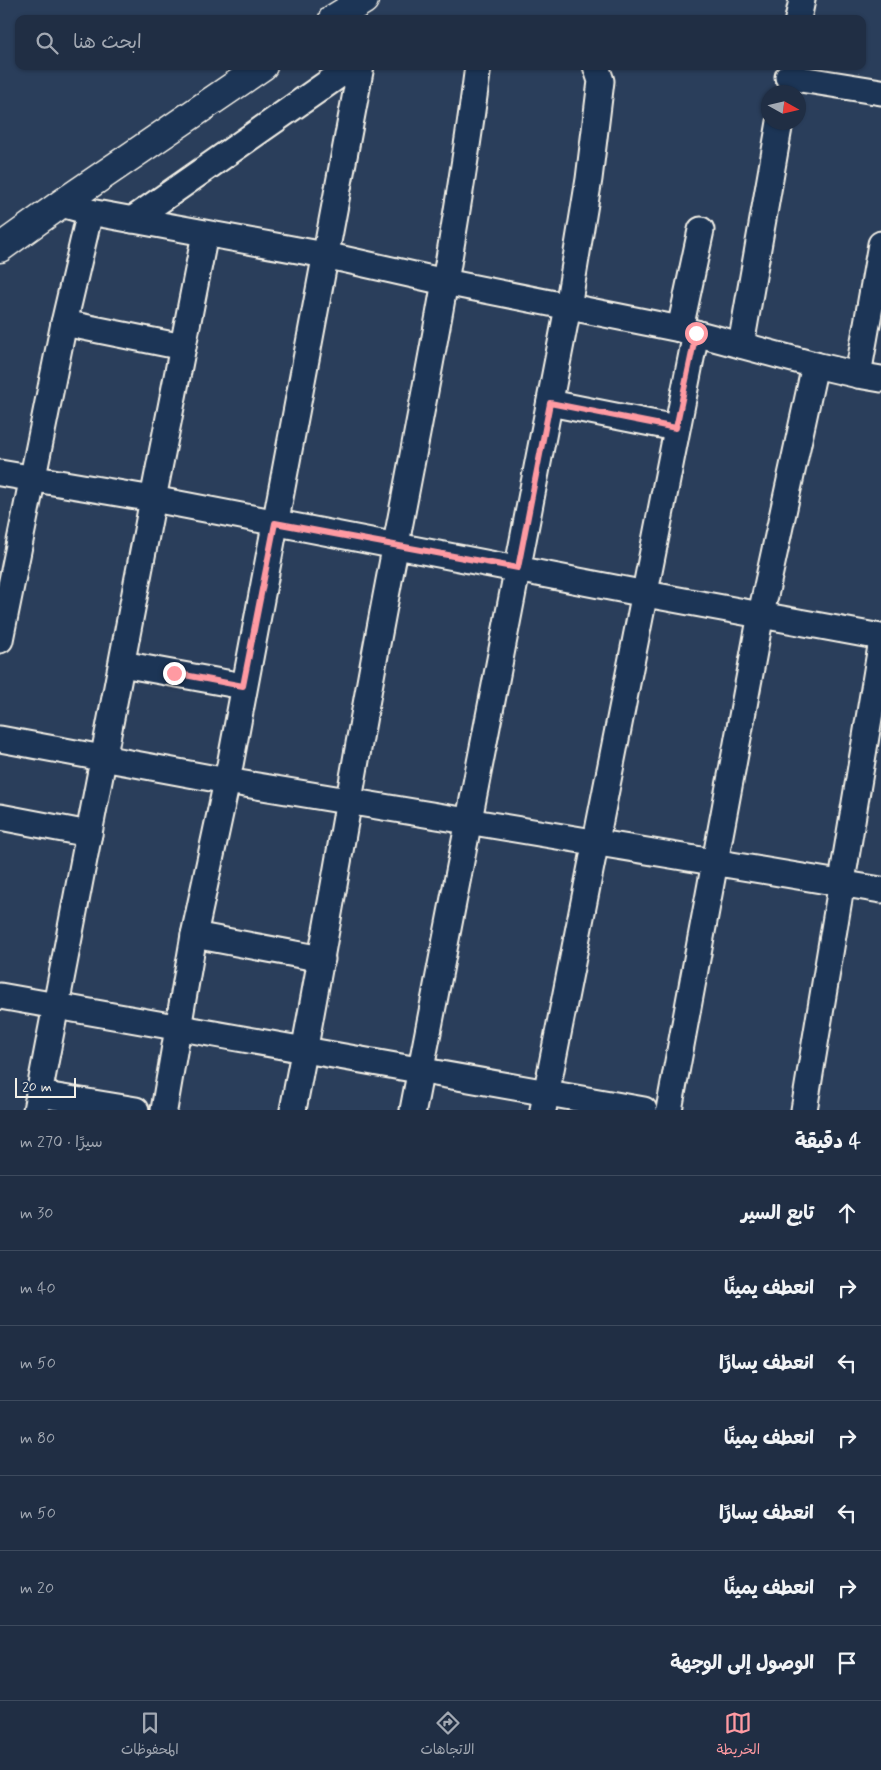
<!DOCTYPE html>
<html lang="ar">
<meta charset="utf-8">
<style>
:root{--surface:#202e44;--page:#2d3a4f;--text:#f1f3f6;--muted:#a2a8b2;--line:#3d4a5d;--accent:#ff9aa2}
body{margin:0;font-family:Mynerve,"Playpen Sans Arabic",sans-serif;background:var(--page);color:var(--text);direction:rtl}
.compass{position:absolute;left:761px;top:85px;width:45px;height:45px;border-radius:50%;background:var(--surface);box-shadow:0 1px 4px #0004;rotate:98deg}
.scale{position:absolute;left:15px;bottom:12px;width:61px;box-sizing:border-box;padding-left:5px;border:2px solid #f4f1e8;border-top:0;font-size:14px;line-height:18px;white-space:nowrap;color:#f4f1e8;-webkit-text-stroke:4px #1d3557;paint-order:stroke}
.stop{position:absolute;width:15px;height:15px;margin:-11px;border:4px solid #ff9aa2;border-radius:50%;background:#fff}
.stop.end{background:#ff9aa2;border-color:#fff;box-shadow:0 1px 5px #0008}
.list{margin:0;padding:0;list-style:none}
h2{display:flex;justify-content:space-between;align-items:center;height:65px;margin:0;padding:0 20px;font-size:21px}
h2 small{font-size:16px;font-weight:400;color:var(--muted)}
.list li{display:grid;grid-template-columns:32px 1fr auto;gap:15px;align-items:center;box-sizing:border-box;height:75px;padding:0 20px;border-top:1px solid var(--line)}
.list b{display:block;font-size:19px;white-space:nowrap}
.list em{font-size:16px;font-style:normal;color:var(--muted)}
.icon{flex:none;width:28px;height:28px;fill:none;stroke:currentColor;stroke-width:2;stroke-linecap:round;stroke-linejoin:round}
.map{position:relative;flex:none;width:881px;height:1110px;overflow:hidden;direction:ltr}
.search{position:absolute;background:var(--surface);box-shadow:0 1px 4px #0004;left:15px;right:15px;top:15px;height:55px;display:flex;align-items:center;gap:12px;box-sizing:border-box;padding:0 18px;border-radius:10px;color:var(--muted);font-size:19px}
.sheet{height:590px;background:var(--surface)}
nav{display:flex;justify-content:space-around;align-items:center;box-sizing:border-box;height:70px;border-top:1px solid var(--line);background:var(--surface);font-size:14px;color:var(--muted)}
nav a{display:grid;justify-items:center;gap:2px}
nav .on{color:var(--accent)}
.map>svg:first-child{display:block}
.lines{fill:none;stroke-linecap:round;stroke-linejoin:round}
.street-casing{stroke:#f4f1e8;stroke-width:29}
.primary-casing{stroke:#f4f1e8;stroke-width:31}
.street{stroke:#1d3557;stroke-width:25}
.primary{stroke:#1d3557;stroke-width:28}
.route{stroke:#ff9aa2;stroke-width:6}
</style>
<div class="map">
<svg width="881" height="1110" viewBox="0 0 881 1110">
<rect width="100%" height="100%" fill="#2a3e5b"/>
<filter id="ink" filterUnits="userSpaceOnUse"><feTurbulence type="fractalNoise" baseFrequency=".02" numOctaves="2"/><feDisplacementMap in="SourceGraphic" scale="10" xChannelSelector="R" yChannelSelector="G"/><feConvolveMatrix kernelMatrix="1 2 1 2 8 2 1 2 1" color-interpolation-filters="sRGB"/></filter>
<g filter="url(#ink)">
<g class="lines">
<!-- street casing -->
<g class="street-casing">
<g id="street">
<polyline points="798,19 802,0"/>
<polyline points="788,77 881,92"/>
<polyline points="61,204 90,212 325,255 445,282 680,329 815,365 858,375 881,379"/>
<polyline points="132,220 352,66"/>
<polyline points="64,323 183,347"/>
<polyline points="680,329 701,230"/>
<polyline points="741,345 780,122"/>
<polyline points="858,375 881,244"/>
<polyline points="550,403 676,428"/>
<polyline points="0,473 153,499 646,594 881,637"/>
<polyline points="0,640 64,323 90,212"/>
<polyline points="122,664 243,686"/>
<polyline points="0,739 227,781 881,890"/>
<polyline points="0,817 89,834"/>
<polyline points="194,935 322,959"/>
<polyline points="0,996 644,1110"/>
<polyline points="39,1094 136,1110"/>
<polyline points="36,1110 153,499 205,234"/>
<polyline points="164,1110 194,935 227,781 361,66"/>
<path d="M293,1110C324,950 350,788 380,628C415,441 454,255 478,66"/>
<polyline points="413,1110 568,307 589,179 601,81 596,66"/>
<polyline points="543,1110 696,333"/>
<polyline points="669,1110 761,614 815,365"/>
<polyline points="804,1110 881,646"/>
</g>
</g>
<!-- primary casing -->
<g class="primary-casing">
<g id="primary">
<polyline points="333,19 364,0"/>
<polyline points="0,248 61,204 263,66"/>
</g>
</g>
<!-- street -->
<use href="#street" class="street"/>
<!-- primary -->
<use href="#primary" class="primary"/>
</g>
</g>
<g class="lines" filter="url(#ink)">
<!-- route -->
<polyline class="route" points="174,673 243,686 275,523 518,568 550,403 676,428 696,333"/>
</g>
</svg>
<svg class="compass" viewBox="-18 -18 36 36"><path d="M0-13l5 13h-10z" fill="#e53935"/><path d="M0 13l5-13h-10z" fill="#a2a8b2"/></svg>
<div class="scale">20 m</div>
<div class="stop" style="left:696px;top:333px"></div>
<div class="stop end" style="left:174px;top:673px"></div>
<div class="search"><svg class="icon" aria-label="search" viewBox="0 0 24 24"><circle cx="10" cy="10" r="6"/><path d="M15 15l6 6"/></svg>ابحث هنا</div>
</div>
<section class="sheet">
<h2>4 دقيقة<small>سيرًا · 270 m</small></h2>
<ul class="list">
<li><svg class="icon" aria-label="ahead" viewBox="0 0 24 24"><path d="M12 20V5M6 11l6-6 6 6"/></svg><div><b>تابع السير</b></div><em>30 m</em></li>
<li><svg class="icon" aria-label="right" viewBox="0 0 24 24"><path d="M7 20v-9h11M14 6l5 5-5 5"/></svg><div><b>انعطف يمينًا</b></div><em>40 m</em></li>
<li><svg class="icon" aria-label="left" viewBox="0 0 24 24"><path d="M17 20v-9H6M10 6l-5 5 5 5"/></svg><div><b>انعطف يسارًا</b></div><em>50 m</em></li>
<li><svg class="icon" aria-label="right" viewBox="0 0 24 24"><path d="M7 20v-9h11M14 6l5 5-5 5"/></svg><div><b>انعطف يمينًا</b></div><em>80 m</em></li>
<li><svg class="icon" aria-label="left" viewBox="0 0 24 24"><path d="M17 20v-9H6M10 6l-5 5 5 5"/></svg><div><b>انعطف يسارًا</b></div><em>50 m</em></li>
<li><svg class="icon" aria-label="right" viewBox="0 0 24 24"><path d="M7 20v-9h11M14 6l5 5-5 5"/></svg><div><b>انعطف يمينًا</b></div><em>20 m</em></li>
<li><svg class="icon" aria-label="arrive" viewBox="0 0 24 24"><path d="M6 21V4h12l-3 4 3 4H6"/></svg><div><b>الوصول إلى الوجهة</b></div></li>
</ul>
</section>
<nav>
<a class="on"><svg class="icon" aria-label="map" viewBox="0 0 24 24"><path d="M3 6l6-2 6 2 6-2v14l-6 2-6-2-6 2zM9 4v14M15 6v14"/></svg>الخريطة</a>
<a><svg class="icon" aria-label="directions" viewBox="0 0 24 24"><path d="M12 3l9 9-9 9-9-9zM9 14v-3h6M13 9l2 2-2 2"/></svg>الاتجاهات</a>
<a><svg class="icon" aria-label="saved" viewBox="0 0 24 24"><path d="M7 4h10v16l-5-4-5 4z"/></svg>المحفوظات</a>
</nav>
